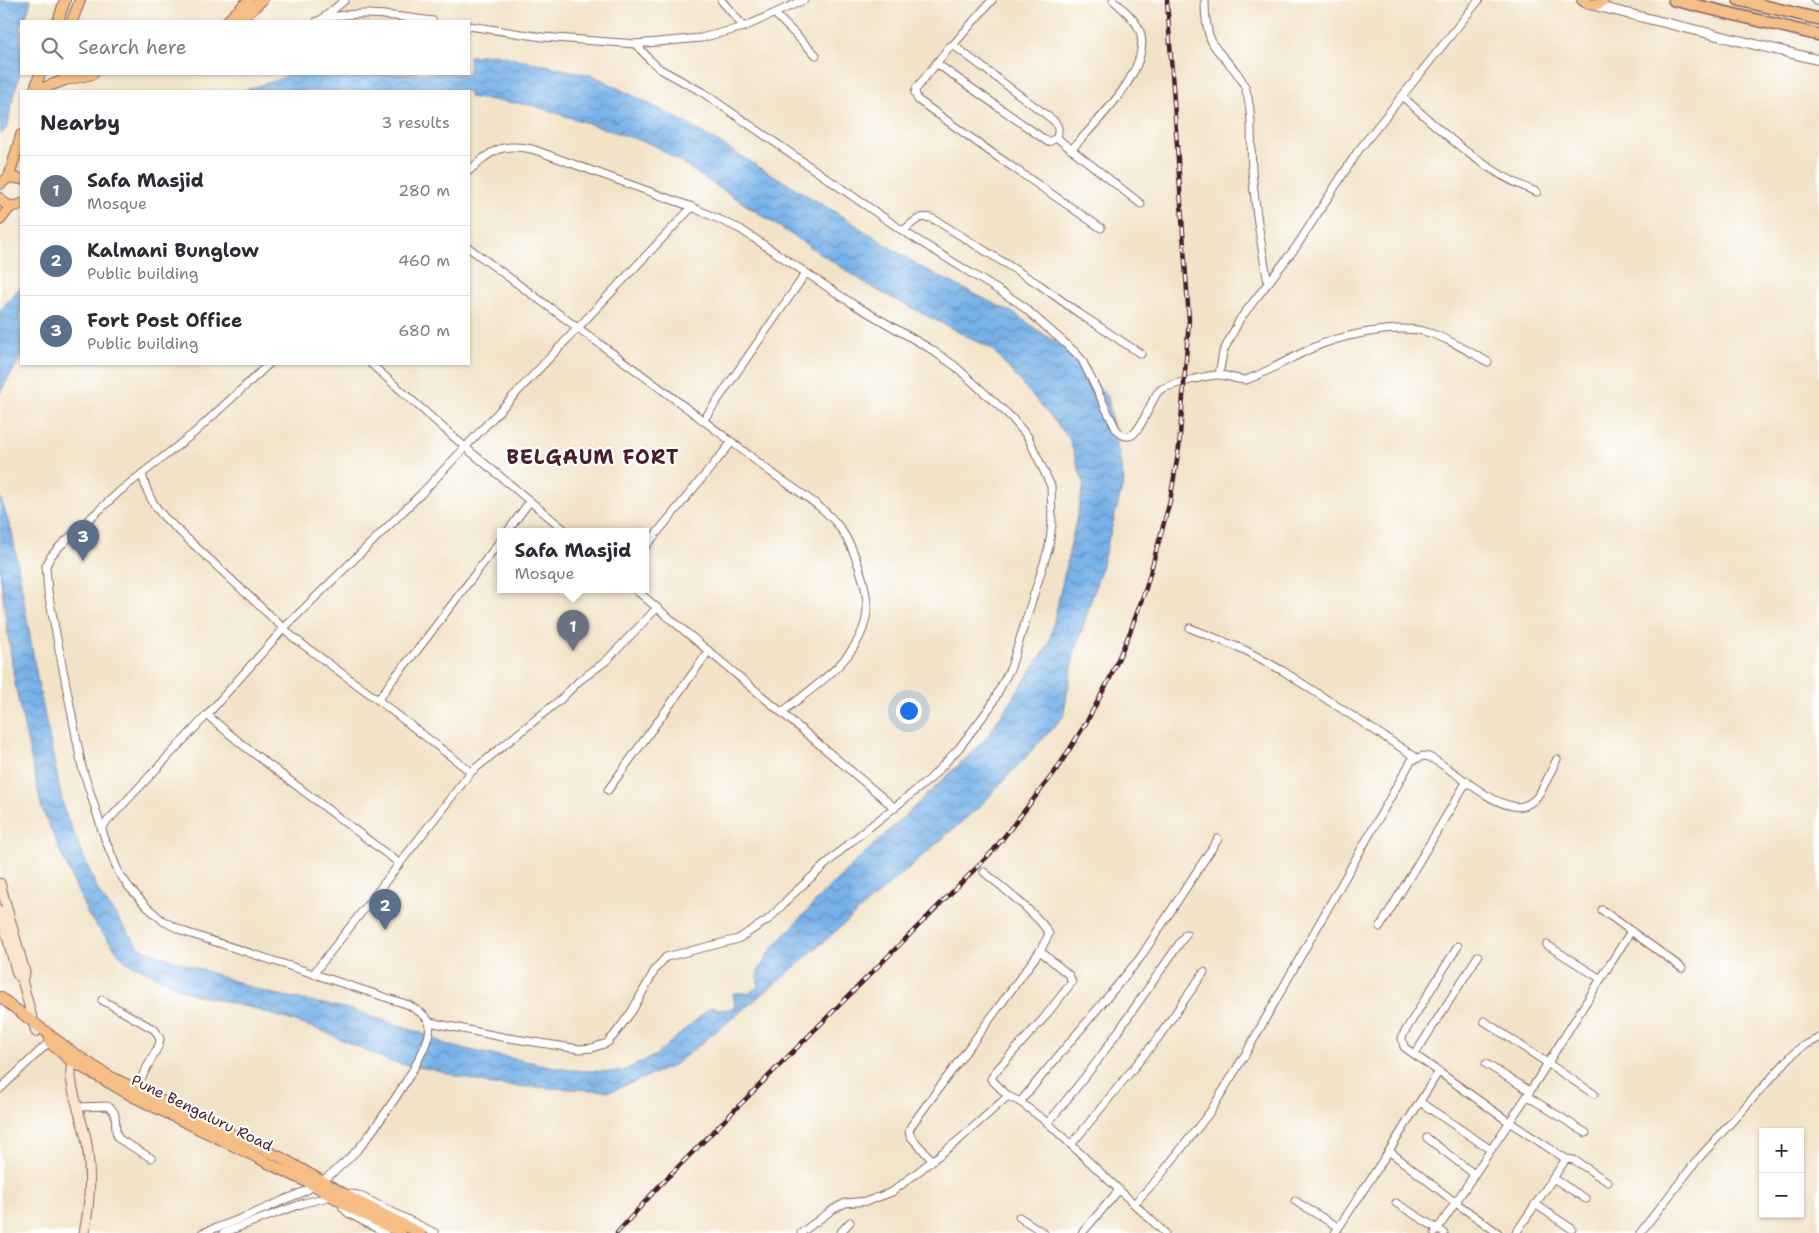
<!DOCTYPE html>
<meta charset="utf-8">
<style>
:root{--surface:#fff;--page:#f7f7f7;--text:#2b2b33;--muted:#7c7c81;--line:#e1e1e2;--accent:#111827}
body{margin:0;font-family:"Shantell Sans",sans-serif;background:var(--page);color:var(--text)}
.controls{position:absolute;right:15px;bottom:15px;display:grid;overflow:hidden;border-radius:0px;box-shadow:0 1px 4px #0004}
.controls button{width:45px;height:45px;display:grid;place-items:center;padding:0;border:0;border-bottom:1px solid var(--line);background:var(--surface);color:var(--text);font:25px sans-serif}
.you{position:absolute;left:908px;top:710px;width:18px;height:18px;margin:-12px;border:4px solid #fff;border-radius:50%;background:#1a73e8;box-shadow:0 0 0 8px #1a73e833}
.badge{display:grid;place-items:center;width:32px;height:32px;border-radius:50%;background:var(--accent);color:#fff;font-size:16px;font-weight:700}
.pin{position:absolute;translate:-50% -41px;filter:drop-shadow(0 1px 2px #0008)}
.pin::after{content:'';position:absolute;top:26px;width:18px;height:15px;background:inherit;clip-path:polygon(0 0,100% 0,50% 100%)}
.popup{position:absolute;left:497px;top:528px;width:152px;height:65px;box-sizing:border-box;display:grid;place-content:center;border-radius:0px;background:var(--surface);filter:drop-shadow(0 1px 4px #0005);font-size:16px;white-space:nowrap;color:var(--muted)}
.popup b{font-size:19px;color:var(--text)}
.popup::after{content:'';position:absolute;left:50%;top:100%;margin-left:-10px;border:10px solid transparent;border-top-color:var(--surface)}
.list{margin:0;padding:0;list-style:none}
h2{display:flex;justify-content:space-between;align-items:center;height:65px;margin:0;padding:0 20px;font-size:21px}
h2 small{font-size:16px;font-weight:400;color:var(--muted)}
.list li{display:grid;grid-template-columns:32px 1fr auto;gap:15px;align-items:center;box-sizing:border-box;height:70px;padding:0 20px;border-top:1px solid var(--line)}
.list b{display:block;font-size:19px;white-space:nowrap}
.list p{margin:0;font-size:16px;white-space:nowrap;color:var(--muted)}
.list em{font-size:16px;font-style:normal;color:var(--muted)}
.icon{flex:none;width:28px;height:28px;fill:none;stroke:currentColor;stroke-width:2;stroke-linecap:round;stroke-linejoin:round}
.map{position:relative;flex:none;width:1819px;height:1233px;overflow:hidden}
.search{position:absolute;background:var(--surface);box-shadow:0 1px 4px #0004;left:20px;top:20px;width:450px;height:55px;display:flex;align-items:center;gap:12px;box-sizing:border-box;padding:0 18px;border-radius:0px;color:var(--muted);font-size:19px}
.panel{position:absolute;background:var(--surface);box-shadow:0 1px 4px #0004;left:20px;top:90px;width:450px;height:275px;border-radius:0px}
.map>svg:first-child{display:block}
.water{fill:url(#water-waves);stroke:#60688a}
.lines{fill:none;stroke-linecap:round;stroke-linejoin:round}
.minor-casing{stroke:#856462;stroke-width:9}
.tertiary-casing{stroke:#856462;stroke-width:11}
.secondary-casing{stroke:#856462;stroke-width:11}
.primary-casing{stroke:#856462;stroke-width:12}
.trunk-casing{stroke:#856462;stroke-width:14}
.minor{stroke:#fff;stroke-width:7}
.tertiary{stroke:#fff;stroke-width:9}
.secondary{stroke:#fbe5cf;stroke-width:9}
.primary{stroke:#f5be86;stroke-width:10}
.trunk{stroke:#f5be86;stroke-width:11}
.rail-casing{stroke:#4a1f2b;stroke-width:4.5}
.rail{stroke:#fff;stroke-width:2.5;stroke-dasharray:8;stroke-linecap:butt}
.labels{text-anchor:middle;stroke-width:4.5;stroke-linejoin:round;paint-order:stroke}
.street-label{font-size:15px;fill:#4a1f2b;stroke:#fff}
.district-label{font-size:20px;font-weight:bold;letter-spacing:1px;fill:#4a1f2b;stroke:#fff}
</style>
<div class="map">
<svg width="1819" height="1233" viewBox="0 0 1819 1233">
<defs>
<pattern id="water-waves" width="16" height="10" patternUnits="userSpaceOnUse" patternTransform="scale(1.25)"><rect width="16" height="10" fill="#76b1e8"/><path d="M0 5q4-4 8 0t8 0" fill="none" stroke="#638fbc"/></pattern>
</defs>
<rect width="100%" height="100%" fill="#fff"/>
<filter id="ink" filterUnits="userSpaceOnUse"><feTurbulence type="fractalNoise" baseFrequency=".02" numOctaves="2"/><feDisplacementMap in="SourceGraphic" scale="10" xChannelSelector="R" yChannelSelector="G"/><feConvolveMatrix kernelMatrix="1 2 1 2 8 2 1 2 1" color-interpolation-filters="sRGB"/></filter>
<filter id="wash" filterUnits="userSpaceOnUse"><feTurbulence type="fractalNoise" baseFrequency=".0096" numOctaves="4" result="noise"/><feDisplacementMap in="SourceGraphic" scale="20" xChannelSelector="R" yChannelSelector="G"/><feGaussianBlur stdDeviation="1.12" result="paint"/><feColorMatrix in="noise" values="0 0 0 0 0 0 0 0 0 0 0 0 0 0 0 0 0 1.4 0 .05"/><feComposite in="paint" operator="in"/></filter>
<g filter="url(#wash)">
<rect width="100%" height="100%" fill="#f2e3c8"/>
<!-- water -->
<g class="water">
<polygon points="0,0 31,0 25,21 21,21 21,70 11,106 8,126 0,135"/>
<polygon points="495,54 594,76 677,118 840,215 924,269 1015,314 1066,350 1108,398 1124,481 1100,572 1074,655 1063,717 980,806 776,983 673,1066 611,1091 492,1085 434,1070 391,1062 320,1030 255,1009 190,993 125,961 88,915 42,809 15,685 0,575 0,497 12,532 37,677 64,810 99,893 140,948 265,992 349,1009 419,1032 450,1046 570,1070 621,1072 656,1055 711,1007 724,1010 735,1007 733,993 749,993 758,987 758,972 770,951 831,885 984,741 1049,644 1084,484 1069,438 992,349 873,288 654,145 532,105 469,97 469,91 424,91 389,87 368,91 244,91 293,74 469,74 469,56"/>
<polygon points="21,286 21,357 0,393 0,311"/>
</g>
</g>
<g filter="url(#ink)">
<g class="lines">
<!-- minor casing -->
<g class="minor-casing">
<g id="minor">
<polyline points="721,0 744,27"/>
<path d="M1205,0C1205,14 1206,32 1213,44C1222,59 1239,70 1245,87C1254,114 1250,143 1252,170C1255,208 1261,245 1268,283"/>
<polyline points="775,14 816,55"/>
<polyline points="322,19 345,0"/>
<path d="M317,21C355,8 394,16 433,21"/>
<polyline points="469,26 542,37 636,44 701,38 744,27 804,0"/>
<path d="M636,44L650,60L660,69L702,92L903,231L1019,303L1075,352L1082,360L1116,429C1138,456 1148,399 1160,390C1167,385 1211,374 1220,375C1229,376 1237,380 1246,380C1273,370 1296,354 1322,344C1348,334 1396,325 1423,331C1446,337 1468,351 1488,362"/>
<polyline points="953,45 992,0"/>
<path d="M936,63L1048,142L1057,138C1059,129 1059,126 1053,120L953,45L950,46L916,89L915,93L918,100L992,153L1101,228"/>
<path d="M1402,96C1443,133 1485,173 1537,192"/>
<polyline points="1057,138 1141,204"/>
<path d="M1071,150C1094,124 1160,63 1137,25C1131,15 1122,8 1113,0"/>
<path d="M903,231C915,221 921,212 937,221L1040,285L1080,314L1141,354"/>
<path d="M469,248C567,321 667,391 764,467C787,485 824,505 840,528C854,547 868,587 867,610C864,656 815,686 782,712"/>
<polyline points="371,364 465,447 567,532"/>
<polyline points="1219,375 1223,352 1240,319 1296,247 1358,151 1479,0"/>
<polyline points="703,421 806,273"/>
<path d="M142,474C147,493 151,502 164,517L294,638L378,700L471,772"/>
<polyline points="507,532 530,501"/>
<polyline points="646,546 732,442"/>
<polyline points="636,590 895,808"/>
<polyline points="1190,628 1245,650 1283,671 1417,758"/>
<polyline points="378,700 393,679 419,648 500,541"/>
<polyline points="207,715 244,746 400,864"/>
<polyline points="608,790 709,651"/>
<polyline points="101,828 207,715 284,628 421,494 692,207"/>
<polyline points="1602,910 1682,968"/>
<polyline points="1380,927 1467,781"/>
<polyline points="1547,945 1601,979"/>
<polyline points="1458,946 1404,1033 1402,1038 1404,1047 1509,1122 1566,1159 1574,1160 1608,1182"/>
<polyline points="1040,951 1069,975 1072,982 1043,1019 995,1072 991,1079 1008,1096 1020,1102 1048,1123 1165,1233"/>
<polyline points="314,973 471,772 561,699 579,681 606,661 657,608"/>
<polyline points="102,1000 155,1030 160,1039 159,1045 136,1088"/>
<polyline points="1484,1021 1594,1094"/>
<path d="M429,1022L502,1037L579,1049L592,1048L607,1043L615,1034L632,1011L656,968L666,957L738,939L769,919L792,895L847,845L930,779L959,748L991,706L1011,667L1049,547L1052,524L1051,486L1028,437L1011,417L955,366L929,348L853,304L740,229L692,207L532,149C500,143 492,150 469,171"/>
<polyline points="1415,1054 1478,956"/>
<polyline points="1486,1064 1530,1091"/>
<polyline points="0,1089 49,1042"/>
<polyline points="1527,1096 1586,1133"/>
<polyline points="1020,1102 1140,958 1218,839"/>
<polyline points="1420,1102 1491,1150"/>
<path d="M78,1107L107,1106C122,1113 111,1129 119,1139L151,1158"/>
<polyline points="1048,1123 1096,1063 1186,934"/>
<polyline points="1427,1138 1474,1174"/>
<polyline points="1071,1145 1158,1038 1204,972"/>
<polyline points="1389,1151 1456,1203 1498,1233"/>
<path d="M932,1160L911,1137L909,1132L911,1126L1040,951L1049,934C1041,917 1000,886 984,872"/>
<polyline points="1553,1178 1586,1199"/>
<polyline points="345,1193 358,1195 435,1233"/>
<polyline points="1295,1201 1338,1227"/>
<polyline points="342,1203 343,1208 348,1213 385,1233"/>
<polyline points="1396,1203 1444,1233"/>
<path d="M1134,1204L1159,1177L1210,1112L1246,1053L1411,761L1423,756L1429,757C1454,769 1486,802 1513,806C1520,808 1528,805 1534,800C1543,792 1551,770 1557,759"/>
<polyline points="1535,1204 1572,1229"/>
<polyline points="1019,1217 1044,1233"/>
<path d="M202,1233C231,1223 259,1212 286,1199C297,1195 308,1191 317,1184C333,1174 347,1161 360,1147C375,1128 437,1045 429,1022C426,1014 415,1010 409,1005L185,932L163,921L146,906L129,887L119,873L105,839L82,767L48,592L46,566L51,556L60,546L120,491L194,433L269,364"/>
<polyline points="223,1233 304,1203 332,1196"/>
<polyline points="801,1233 832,1210 845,1203 868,1201 892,1192 960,1139 1008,1096"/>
<polyline points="840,1233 850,1222"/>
<polyline points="1082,1233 1119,1190"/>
<polyline points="1335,1233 1389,1151 1439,1071"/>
<polyline points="1435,1233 1527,1096 1631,931"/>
<polyline points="1516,1233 1566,1159"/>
<polyline points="1640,1233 1699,1158 1792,1055 1800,1048 1819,1038"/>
</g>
</g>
<!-- tertiary casing -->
<g class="tertiary-casing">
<g id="tertiary">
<polyline points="1816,0 1819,1"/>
<polyline points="1592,5 1819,60"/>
</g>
</g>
<!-- secondary casing -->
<g class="secondary-casing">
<g id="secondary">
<polyline points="0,883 25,972 22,980"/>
<polyline points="0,911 17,974 22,980 36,1032"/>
<path d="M74,1056C63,1077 84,1121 87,1144C91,1173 90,1205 84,1233"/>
</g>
</g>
<!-- primary casing -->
<g class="primary-casing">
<g id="primary">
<path d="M1582,0C1589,5 1597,7 1604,0"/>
<polyline points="58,21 65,0"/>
<polyline points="72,21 80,0"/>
<polyline points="227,21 249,0"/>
<polyline points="239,21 262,0"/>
<polyline points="34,91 40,74"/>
<polyline points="35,91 65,80 93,74"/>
<polyline points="9,177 21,135"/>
<polyline points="0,184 9,177 21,179"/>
<path d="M0,198C5,206 13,208 21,204"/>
<polyline points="0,220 11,206"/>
<polyline points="0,997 75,1054 111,1077 282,1158 357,1201 420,1233"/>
<polyline points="49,1042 71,1061 132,1096 315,1186 351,1208 401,1233"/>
</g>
</g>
<!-- trunk casing -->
<g class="trunk-casing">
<g id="trunk">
<polyline points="1674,0 1819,35"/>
<polyline points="1739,0 1819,19"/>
</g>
</g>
<!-- minor -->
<use href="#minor" class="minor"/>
<!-- tertiary -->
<use href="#tertiary" class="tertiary"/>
<!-- secondary -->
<use href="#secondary" class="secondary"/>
<!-- primary -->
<use href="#primary" class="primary"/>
<!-- trunk -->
<use href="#trunk" class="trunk"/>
<!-- rail casing -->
<g class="rail-casing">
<polyline id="rail" points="617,1233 659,1186 993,851 1057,769 1086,723 1110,678 1130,632 1146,588 1170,501 1179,448 1189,320 1167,0"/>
</g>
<!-- rail -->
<use href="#rail" class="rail"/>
</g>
</g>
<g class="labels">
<!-- street labels -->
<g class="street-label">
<text transform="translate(202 1113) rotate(26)" y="5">Pune Bengaluru Road</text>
</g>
<!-- district labels -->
<g class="district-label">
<text x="593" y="464">BELGAUM FORT</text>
</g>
</g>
</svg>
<div class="controls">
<button>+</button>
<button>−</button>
</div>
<div class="you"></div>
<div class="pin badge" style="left:573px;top:651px;background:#6b7280">1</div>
<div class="popup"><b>Safa Masjid</b>Mosque</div>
<div class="pin badge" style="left:385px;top:930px;background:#5c6f8a">2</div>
<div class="pin badge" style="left:83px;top:561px;background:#5c6f8a">3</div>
<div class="search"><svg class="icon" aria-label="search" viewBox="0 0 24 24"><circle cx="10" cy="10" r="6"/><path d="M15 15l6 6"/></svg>Search here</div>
<section class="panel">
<h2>Nearby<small>3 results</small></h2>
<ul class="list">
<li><span class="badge" style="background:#6b7280">1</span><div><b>Safa Masjid</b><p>Mosque</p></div><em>280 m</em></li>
<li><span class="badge" style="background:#5c6f8a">2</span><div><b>Kalmani Bunglow</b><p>Public building</p></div><em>460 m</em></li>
<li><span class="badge" style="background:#5c6f8a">3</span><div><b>Fort Post Office</b><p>Public building</p></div><em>680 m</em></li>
</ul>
</section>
</div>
